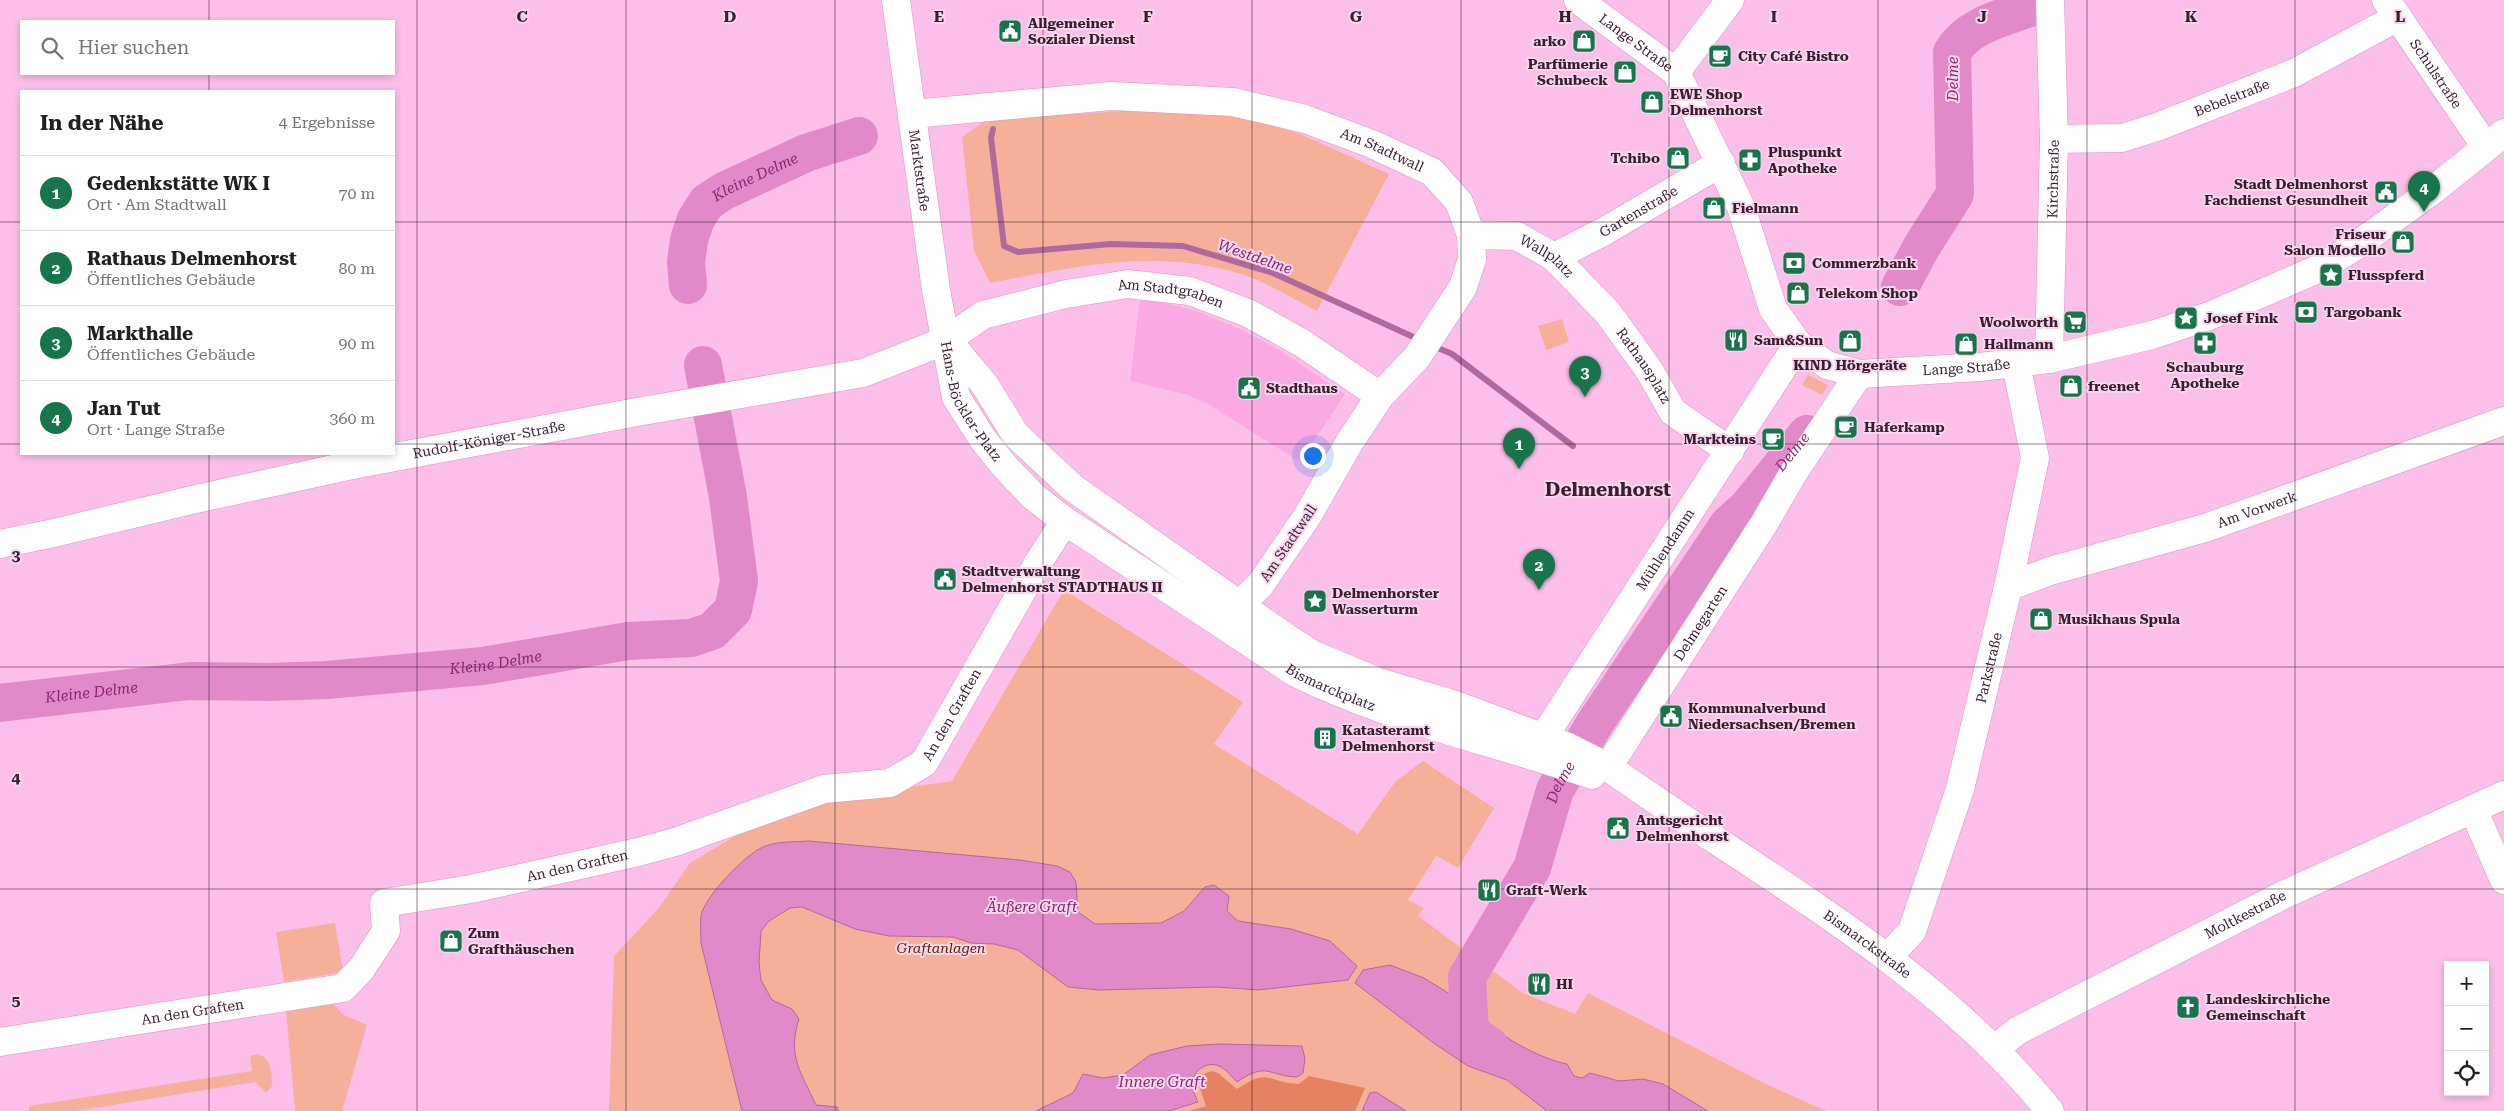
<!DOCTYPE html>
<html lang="de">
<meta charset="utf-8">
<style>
:root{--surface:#fff;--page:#f6f6f6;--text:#202124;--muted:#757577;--line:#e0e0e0;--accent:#18754b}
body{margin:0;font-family:"Roboto Serif",serif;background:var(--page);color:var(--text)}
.controls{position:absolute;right:15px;bottom:15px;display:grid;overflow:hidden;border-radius:0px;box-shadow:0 2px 8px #0003}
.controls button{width:45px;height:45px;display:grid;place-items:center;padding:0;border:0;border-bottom:1px solid var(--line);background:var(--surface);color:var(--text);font:25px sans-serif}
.you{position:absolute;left:1312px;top:455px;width:18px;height:18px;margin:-12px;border:4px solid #fff;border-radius:50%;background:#1a73e8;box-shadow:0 0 0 8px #1a73e833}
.badge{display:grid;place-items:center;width:32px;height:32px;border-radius:50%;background:var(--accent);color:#fff;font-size:16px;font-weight:700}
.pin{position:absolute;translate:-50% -41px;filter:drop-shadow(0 1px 2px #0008)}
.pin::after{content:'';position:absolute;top:26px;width:18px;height:15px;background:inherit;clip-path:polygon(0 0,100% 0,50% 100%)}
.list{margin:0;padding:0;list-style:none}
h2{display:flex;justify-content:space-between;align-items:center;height:65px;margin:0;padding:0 20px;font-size:21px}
h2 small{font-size:16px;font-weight:400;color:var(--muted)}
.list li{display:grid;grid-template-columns:32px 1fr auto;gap:15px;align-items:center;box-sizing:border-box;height:75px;padding:0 20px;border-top:1px solid var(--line)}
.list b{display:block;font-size:19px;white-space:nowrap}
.list p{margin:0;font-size:16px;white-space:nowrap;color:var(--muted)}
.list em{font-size:16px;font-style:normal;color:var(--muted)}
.icon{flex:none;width:28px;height:28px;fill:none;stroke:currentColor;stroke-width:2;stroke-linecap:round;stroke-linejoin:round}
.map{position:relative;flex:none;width:2504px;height:1111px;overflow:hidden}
.search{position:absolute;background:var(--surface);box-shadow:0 2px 8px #0003;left:20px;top:20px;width:375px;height:55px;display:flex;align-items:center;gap:12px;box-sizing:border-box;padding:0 18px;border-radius:0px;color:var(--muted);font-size:19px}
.panel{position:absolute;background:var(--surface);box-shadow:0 2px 8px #0003;left:20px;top:90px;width:375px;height:365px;border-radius:0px}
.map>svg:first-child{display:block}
.built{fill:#fba9e3}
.green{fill:#f6b09a}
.forest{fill:#e68161}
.water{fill:#e28ac9;stroke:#b0699c}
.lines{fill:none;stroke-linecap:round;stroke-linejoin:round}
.stream{stroke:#b0699c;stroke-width:6}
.river{stroke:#e28ac9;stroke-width:38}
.minor-casing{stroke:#db92c6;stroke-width:29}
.major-casing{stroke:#db92c6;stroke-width:29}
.minor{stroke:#fff;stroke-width:28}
.major{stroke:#fff;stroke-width:28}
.grid{fill:none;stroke:#3a1d32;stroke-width:1;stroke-opacity:0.55}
.labels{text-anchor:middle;stroke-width:4;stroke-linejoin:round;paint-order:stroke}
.poi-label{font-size:14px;font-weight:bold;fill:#3a1d32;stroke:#f6d7ec;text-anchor:start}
.street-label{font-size:14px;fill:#3a1d32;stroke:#f6d7ec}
.park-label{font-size:14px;font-style:italic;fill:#5b1c06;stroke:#f6d7ec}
.water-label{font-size:15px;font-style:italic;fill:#8a2474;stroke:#f6d7ec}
.district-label{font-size:19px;font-weight:bold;fill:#3a1d32;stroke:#f6d7ec}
.grid-label{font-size:16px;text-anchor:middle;font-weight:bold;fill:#3a1d32;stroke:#f6d7ec;stroke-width:4;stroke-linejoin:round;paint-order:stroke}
</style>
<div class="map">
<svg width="2504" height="1111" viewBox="0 0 2504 1111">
<rect width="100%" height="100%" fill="#fcbfe9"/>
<!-- built -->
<polygon class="built" points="1140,300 1165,303 1199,312 1238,328 1276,348 1345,394 1300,462 1208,404 1188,395 1130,381"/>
<!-- green -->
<g class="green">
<path d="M1137,110L1222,113L1298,133L1389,174L1317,311C1293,299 1264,281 1238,273C1154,248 1073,267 990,283L974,251L962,137L986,120Z"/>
<polygon points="1562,319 1569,342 1546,350 1538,326"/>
<polygon points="1808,375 1828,385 1822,395 1802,385"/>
<polygon points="1064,590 1243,702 1214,744 1358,834 1395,782 1423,761 1494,808 1458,868 1436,856 1408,900 1424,908 1418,916 1523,993 1575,1014 1588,993 1766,1084 1826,1111 609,1111 614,956 658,909 690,863 754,825 837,798 952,781"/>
<polygon points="335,923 343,972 284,982 276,932"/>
<polygon points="334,1004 342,1014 367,1025 342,1111 295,1111 286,1011"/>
<path d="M257,1054C272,1057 272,1074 272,1086L266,1093L255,1082L76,1111H29V1106L252,1071L250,1056Z"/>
</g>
<!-- forest -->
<path class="forest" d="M1211,1071L1218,1073L1237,1089C1270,1067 1265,1082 1299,1084L1309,1076L1365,1088L1355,1111H1189L1206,1106L1198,1082L1202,1075Z"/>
<!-- water -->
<g class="water">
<path d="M809,841L1020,860L1057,866L1070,872L1076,882L1078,912L1095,924L1161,923L1184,911L1205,887L1214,885L1229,896L1227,911L1238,921L1291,929L1330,941L1357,966L1348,980L1258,990L1217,987L1099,990L1068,987L1018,950L994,944L971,943L953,937L889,936L855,929L802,907L790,908L769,921L761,931L759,963L761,980L772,1000L792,1009L799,1019C787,1056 801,1072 816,1105L837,1107L839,1111H742L701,943C701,935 700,925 701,916C704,897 746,854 763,847C777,841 794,842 809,841Z"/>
<path d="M1390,965L1424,978L1482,1014C1495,1036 1542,1059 1567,1064L1574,1076L1582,1078L1590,1073L1619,1081L1643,1079L1663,1084L1708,1111H1547L1507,1080L1468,1066L1435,1044L1355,983L1363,970Z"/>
<path d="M1219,1044L1302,1046L1305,1059L1303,1073L1297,1077C1268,1076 1267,1061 1237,1082C1232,1077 1226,1069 1219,1066C1206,1060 1190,1073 1192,1087C1193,1092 1196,1097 1198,1102L1169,1111H1036L1073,1093L1083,1074L1103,1078L1123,1075L1150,1055L1187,1046Z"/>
<polygon points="1376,1092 1406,1111 1362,1111 1370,1093"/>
</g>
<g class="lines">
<!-- stream -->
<g class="stream">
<polyline points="993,129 991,138 1004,246 1018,252 1111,244 1183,246 1273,273 1420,340"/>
<polyline points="1431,345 1452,354 1573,446"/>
</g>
<!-- river -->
<g class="river">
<path id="s1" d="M688,285L686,262L689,240L696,219L707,202L724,191L806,153L859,136"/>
<path d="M1900,287L1922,246L1955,194L1952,52C1969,24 2006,17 2035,6L2041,0"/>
<path id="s2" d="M0,703L190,681L266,682L327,680L483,666L628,641L691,638L712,631L733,610L739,581L728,497L703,365"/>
<path id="s3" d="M1489,1045L1470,1033L1467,977L1532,868L1555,790L1595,723L1728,525L1747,508L1807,434"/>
</g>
<!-- minor casing -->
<g class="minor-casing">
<g id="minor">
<path id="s4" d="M1578,0L1676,72L1741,207L1773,309L1798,344L1827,365L1859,374L1980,367L2049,359L2152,335L2209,316L2318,269L2357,245L2433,190L2504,133"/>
<path id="s5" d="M2386,0L2486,147"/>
<polyline points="1676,72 1730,0"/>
<path id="s6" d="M912,114L1111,96L1233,102L1305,119L1372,144L1432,172L1459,202L1471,235L1472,259L1463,287L1417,357L1380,396L1349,443L1308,515L1260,585L1240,604L1226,625"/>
<path id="s7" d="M2054,139L2122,138L2157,127L2294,73L2398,17"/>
<path id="s8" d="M1471,235L1517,236L1554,257L1608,313L1649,370L1673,412L1730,451"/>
<path id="s9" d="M1554,257L1603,232L1721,163"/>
<path id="s10" d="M947,340L983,315L1066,294L1128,284L1190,291L1248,313L1302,343L1380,396"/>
<path id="s11" d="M2049,359L2054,139L2050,0"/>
<polyline points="1794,472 1859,374"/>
<path id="s12" d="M2008,587L2050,571L2205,528L2504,421"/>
<path id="s13" d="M1532,755L1798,344"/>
<path id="s14" d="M1608,767L1765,522L1791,477"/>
<polyline points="2473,809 2504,880"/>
<path id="s15" d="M1888,957L1912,931L1960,789L2008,587L2035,458L2016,364"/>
<path id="s16" d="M0,1042L343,988L362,968L386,931L384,903L471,889L638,852L675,842L824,789L890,783L924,763L1041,558L1065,521"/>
<path id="s17" d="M1994,1050L2017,1031L2283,895L2504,795"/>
</g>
</g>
<!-- major casing -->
<g class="major-casing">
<g id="major">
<path id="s18" d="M896,0L936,290L956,397L982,438L1006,468L1034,497L1065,521L1296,673C1391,720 1493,741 1592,775"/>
<path id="s19" d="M947,340L985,385L1015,434L1073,488L1287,638L1314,655L1378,682L1456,705L1566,746L1608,767C1761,876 1930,963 2050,1111"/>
<path id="s20" d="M0,544L54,533L196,499L352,465L637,412L863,373L947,340"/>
</g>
</g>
<!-- minor -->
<use href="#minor" class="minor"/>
<!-- major -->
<use href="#major" class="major"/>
</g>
<!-- grid -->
<path class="grid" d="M209,0V21M417,0V1111M626,0V1111M835,0V1111M1043,0V1111M1252,0V1111M1461,0V1111M1669,0V1111M1878,0V1111M2087,0V1111M2295,0V1111M209,74V91M0,222H21M394,222H2504M0,444H21M394,444H2504M209,454V1111M0,667H2504M0,889H2504"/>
<!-- icons -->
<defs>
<g id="civic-square" transform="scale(1.25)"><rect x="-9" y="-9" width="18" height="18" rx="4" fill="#18754b" stroke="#f6d7ec"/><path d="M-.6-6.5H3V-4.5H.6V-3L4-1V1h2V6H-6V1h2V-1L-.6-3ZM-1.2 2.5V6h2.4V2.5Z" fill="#fff"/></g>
<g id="shop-square" transform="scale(1.25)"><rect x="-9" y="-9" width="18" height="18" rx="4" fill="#18754b" stroke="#f6d7ec"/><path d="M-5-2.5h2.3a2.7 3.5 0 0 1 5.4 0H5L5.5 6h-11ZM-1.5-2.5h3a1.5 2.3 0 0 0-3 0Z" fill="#fff"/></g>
<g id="cafe-square" transform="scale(1.25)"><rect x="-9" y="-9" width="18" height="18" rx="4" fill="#18754b" stroke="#f6d7ec"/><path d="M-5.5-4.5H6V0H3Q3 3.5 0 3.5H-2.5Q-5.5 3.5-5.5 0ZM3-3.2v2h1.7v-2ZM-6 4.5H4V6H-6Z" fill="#fff"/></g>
<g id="pharmacy-square" transform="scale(1.25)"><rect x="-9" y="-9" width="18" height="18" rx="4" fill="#18754b" stroke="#f6d7ec"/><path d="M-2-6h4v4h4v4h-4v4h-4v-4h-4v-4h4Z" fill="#fff"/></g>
<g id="bank-square" transform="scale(1.25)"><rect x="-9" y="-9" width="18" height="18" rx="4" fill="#18754b" stroke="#f6d7ec"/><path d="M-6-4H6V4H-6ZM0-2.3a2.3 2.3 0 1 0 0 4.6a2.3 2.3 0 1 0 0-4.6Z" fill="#fff"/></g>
<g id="sight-square" transform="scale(1.25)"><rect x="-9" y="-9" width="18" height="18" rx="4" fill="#18754b" stroke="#f6d7ec"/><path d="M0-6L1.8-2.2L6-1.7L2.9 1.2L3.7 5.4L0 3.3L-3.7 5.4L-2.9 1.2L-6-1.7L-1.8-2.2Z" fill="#fff"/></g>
<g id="supermarket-square" transform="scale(1.25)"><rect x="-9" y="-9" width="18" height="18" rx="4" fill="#18754b" stroke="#f6d7ec"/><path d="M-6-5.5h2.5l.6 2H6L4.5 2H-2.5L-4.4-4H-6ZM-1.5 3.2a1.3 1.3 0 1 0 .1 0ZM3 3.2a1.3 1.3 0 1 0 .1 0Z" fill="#fff"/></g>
<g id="restaurant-square" transform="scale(1.25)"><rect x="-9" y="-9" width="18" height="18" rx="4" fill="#18754b" stroke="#f6d7ec"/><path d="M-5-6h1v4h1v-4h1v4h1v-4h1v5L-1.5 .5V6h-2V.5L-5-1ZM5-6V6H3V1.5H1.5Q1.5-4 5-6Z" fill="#fff"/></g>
<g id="building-square" transform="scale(1.25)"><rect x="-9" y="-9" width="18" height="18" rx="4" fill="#18754b" stroke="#f6d7ec"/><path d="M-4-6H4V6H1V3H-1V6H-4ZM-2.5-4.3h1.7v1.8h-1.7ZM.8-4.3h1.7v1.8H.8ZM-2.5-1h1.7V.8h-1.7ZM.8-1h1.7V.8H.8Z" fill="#fff"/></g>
<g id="church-square" transform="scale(1.25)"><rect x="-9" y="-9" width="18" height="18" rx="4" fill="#18754b" stroke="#f6d7ec"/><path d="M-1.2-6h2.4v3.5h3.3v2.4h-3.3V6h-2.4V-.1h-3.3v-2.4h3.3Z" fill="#fff"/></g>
</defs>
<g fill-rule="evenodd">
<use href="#civic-square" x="1010" y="31"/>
<use href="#shop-square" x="1584" y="41"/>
<use href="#cafe-square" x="1720" y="56"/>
<use href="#shop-square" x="1625" y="72"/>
<use href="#shop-square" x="1652" y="102"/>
<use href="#shop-square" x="1678" y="158"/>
<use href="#pharmacy-square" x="1750" y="160"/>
<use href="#civic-square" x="2386" y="192"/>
<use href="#shop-square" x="1714" y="208"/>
<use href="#shop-square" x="2403" y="242"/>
<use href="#bank-square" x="1794" y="263"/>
<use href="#sight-square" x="2331" y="275"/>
<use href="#shop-square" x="1798" y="293"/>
<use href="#bank-square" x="2306" y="312"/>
<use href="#sight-square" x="2186" y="318"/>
<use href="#supermarket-square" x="2075" y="322"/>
<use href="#restaurant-square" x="1736" y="340"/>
<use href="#shop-square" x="1850" y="341"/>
<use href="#pharmacy-square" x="2205" y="343"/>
<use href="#shop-square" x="1966" y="344"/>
<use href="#shop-square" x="2071" y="386"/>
<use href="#civic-square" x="1249" y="388"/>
<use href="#cafe-square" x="1846" y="427"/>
<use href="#cafe-square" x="1773" y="439"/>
<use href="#civic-square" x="945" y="579"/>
<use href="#sight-square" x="1315" y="601"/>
<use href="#shop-square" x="2041" y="619"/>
<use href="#civic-square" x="1671" y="716"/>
<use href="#building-square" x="1325" y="738"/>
<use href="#civic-square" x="1618" y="828"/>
<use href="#restaurant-square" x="1489" y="890"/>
<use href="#shop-square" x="451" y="941"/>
<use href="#restaurant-square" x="1539" y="984"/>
<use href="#church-square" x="2188" y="1007"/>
</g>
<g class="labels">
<!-- poi labels -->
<g class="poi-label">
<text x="1028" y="28">Allgemeiner<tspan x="1028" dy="16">Sozialer Dienst</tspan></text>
<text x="1566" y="46" text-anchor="end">arko</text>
<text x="1738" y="61">City Café Bistro</text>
<text x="1608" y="69" text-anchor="end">Parfümerie<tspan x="1608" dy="16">Schubeck</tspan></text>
<text x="1670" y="99">EWE Shop<tspan x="1670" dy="16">Delmenhorst</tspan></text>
<text x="1768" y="157">Pluspunkt<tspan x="1768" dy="16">Apotheke</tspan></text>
<text x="1660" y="163" text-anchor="end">Tchibo</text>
<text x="2368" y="189" text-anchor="end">Stadt Delmenhorst<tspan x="2368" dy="16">Fachdienst Gesundheit</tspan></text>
<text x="1732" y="213">Fielmann</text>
<text x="2386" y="239" text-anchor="end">Friseur<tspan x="2386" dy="16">Salon Modello</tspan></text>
<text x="1812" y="268">Commerzbank</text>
<text x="2348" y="280">Flusspferd</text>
<text x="1816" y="298">Telekom Shop</text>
<text x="2324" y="317">Targobank</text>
<text x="2204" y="323">Josef Fink</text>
<text x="2058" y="327" text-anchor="end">Woolworth</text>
<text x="1754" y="345">Sam&amp;Sun</text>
<text x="1984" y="349">Hallmann</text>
<text x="1850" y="370" text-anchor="middle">KIND Hörgeräte</text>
<text x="2205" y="372" text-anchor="middle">Schauburg<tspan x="2205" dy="16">Apotheke</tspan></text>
<text x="2088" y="391">freenet</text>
<text x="1266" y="393">Stadthaus</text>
<text x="1864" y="432">Haferkamp</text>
<text x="1756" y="444" text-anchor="end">Markteins</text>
<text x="962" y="576">Stadtverwaltung<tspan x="962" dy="16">Delmenhorst STADTHAUS II</tspan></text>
<text x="1332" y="598">Delmenhorster<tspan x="1332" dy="16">Wasserturm</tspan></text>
<text x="2058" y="624">Musikhaus Spula</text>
<text x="1688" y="713">Kommunalverbund<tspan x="1688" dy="16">Niedersachsen/Bremen</tspan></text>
<text x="1342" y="735">Katasteramt<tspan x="1342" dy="16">Delmenhorst</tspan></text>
<text x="1636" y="825">Amtsgericht<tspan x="1636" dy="16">Delmenhorst</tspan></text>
<text x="1506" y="895">Graft-Werk</text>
<text x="468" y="938">Zum<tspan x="468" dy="16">Grafthäuschen</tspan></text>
<text x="1556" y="989">HI</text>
<text x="2206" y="1004">Landeskirchliche<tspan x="2206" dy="16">Gemeinschaft</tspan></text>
</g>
<!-- street labels -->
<g class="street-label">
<text dy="5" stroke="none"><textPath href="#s4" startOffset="72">Lange Straße</textPath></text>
<text dy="5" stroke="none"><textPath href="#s5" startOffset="89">Schulstraße</textPath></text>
<text dy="5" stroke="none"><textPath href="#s7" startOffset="185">Bebelstraße</textPath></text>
<text dy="5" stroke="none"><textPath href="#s6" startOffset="479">Am Stadtwall</textPath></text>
<text dy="5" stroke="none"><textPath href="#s18" startOffset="172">Marktstraße</textPath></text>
<text dy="5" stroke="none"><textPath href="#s11" startOffset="180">Kirchstraße</textPath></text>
<text dy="5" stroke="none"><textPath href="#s9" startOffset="96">Gartenstraße</textPath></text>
<text dy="5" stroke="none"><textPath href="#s8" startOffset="82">Wallplatz</textPath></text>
<text dy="5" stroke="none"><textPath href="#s10" startOffset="236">Am Stadtgraben</textPath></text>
<text dy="5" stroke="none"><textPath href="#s8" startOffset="230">Rathausplatz</textPath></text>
<text dy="5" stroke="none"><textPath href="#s4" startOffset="598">Lange Straße</textPath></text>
<text dy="5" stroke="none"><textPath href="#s18" startOffset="411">Hans-Böckler-Platz</textPath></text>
<text dy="5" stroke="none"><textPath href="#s20" startOffset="500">Rudolf-Königer-Straße</textPath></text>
<text dy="5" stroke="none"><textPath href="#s12" startOffset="261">Am Vorwerk</textPath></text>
<text transform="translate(1288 543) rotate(-56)" y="5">Am Stadtwall</text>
<text dy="5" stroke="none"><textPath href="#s13" startOffset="245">Mühlendamm</textPath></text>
<text dy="5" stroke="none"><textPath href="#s14" startOffset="171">Delmegarten</textPath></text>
<text dy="5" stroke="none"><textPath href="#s15" startOffset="310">Parkstraße</textPath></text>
<text dy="5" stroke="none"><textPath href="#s18" startOffset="882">Bismarckplatz</textPath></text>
<text dy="5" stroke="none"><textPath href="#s16" startOffset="1064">An den Graften</textPath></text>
<text dy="5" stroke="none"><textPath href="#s16" startOffset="644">An den Graften</textPath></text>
<text dy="5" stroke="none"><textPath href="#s17" startOffset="286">Moltkestraße</textPath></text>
<text dy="5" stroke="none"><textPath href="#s19" startOffset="1118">Bismarckstraße</textPath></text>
<text dy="5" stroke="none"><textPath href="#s16" startOffset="195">An den Graften</textPath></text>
</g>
<!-- park labels -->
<g class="park-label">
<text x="941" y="953">Graftanlagen</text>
</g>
<!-- water labels -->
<g class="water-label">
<text transform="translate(1953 79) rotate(-90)" y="5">Delme</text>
<text dy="5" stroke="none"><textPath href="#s1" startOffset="142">Kleine Delme</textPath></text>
<text transform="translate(1255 257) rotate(19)" y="5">Westdelme</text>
<text dy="5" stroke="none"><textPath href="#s3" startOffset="701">Delme</textPath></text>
<text dy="5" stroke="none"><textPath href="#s2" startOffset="498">Kleine Delme</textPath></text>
<text dy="5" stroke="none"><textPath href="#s2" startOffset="92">Kleine Delme</textPath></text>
<text dy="5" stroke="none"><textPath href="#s3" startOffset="296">Delme</textPath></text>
<text x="1032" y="912">Äußere Graft</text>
<text x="1162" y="1087">Innere Graft</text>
</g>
<!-- district labels -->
<g class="district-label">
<text x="1608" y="496">Delmenhorst</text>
</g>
</g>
<g class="grid-label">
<text x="522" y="22">C</text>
<text x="730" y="22">D</text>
<text x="939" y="22">E</text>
<text x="1148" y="22">F</text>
<text x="1356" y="22">G</text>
<text x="1565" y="22">H</text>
<text x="1774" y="22">I</text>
<text x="1982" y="22">J</text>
<text x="2191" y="22">K</text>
<text x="2400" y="22">L</text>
<text x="16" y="561">3</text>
<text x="16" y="783">4</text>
<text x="16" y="1006">5</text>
</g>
</svg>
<div class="controls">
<button>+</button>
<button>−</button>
<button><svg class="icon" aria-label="locate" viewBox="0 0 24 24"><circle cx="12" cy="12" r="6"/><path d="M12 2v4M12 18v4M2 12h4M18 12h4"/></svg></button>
</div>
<div class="you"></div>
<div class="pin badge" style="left:1519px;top:469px">1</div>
<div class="pin badge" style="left:1539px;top:590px">2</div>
<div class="pin badge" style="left:1585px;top:397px">3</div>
<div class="pin badge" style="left:2424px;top:212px">4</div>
<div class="search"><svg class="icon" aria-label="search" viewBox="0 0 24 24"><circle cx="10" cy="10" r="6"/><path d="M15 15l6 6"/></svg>Hier suchen</div>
<section class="panel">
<h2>In der Nähe<small>4 Ergebnisse</small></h2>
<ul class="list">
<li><span class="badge">1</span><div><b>Gedenkstätte WK I</b><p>Ort · Am Stadtwall</p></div><em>70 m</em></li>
<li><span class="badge">2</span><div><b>Rathaus Delmenhorst</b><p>Öffentliches Gebäude</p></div><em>80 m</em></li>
<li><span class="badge">3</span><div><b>Markthalle</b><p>Öffentliches Gebäude</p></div><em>90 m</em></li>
<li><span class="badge">4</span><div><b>Jan Tut</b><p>Ort · Lange Straße</p></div><em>360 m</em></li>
</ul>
</section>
</div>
